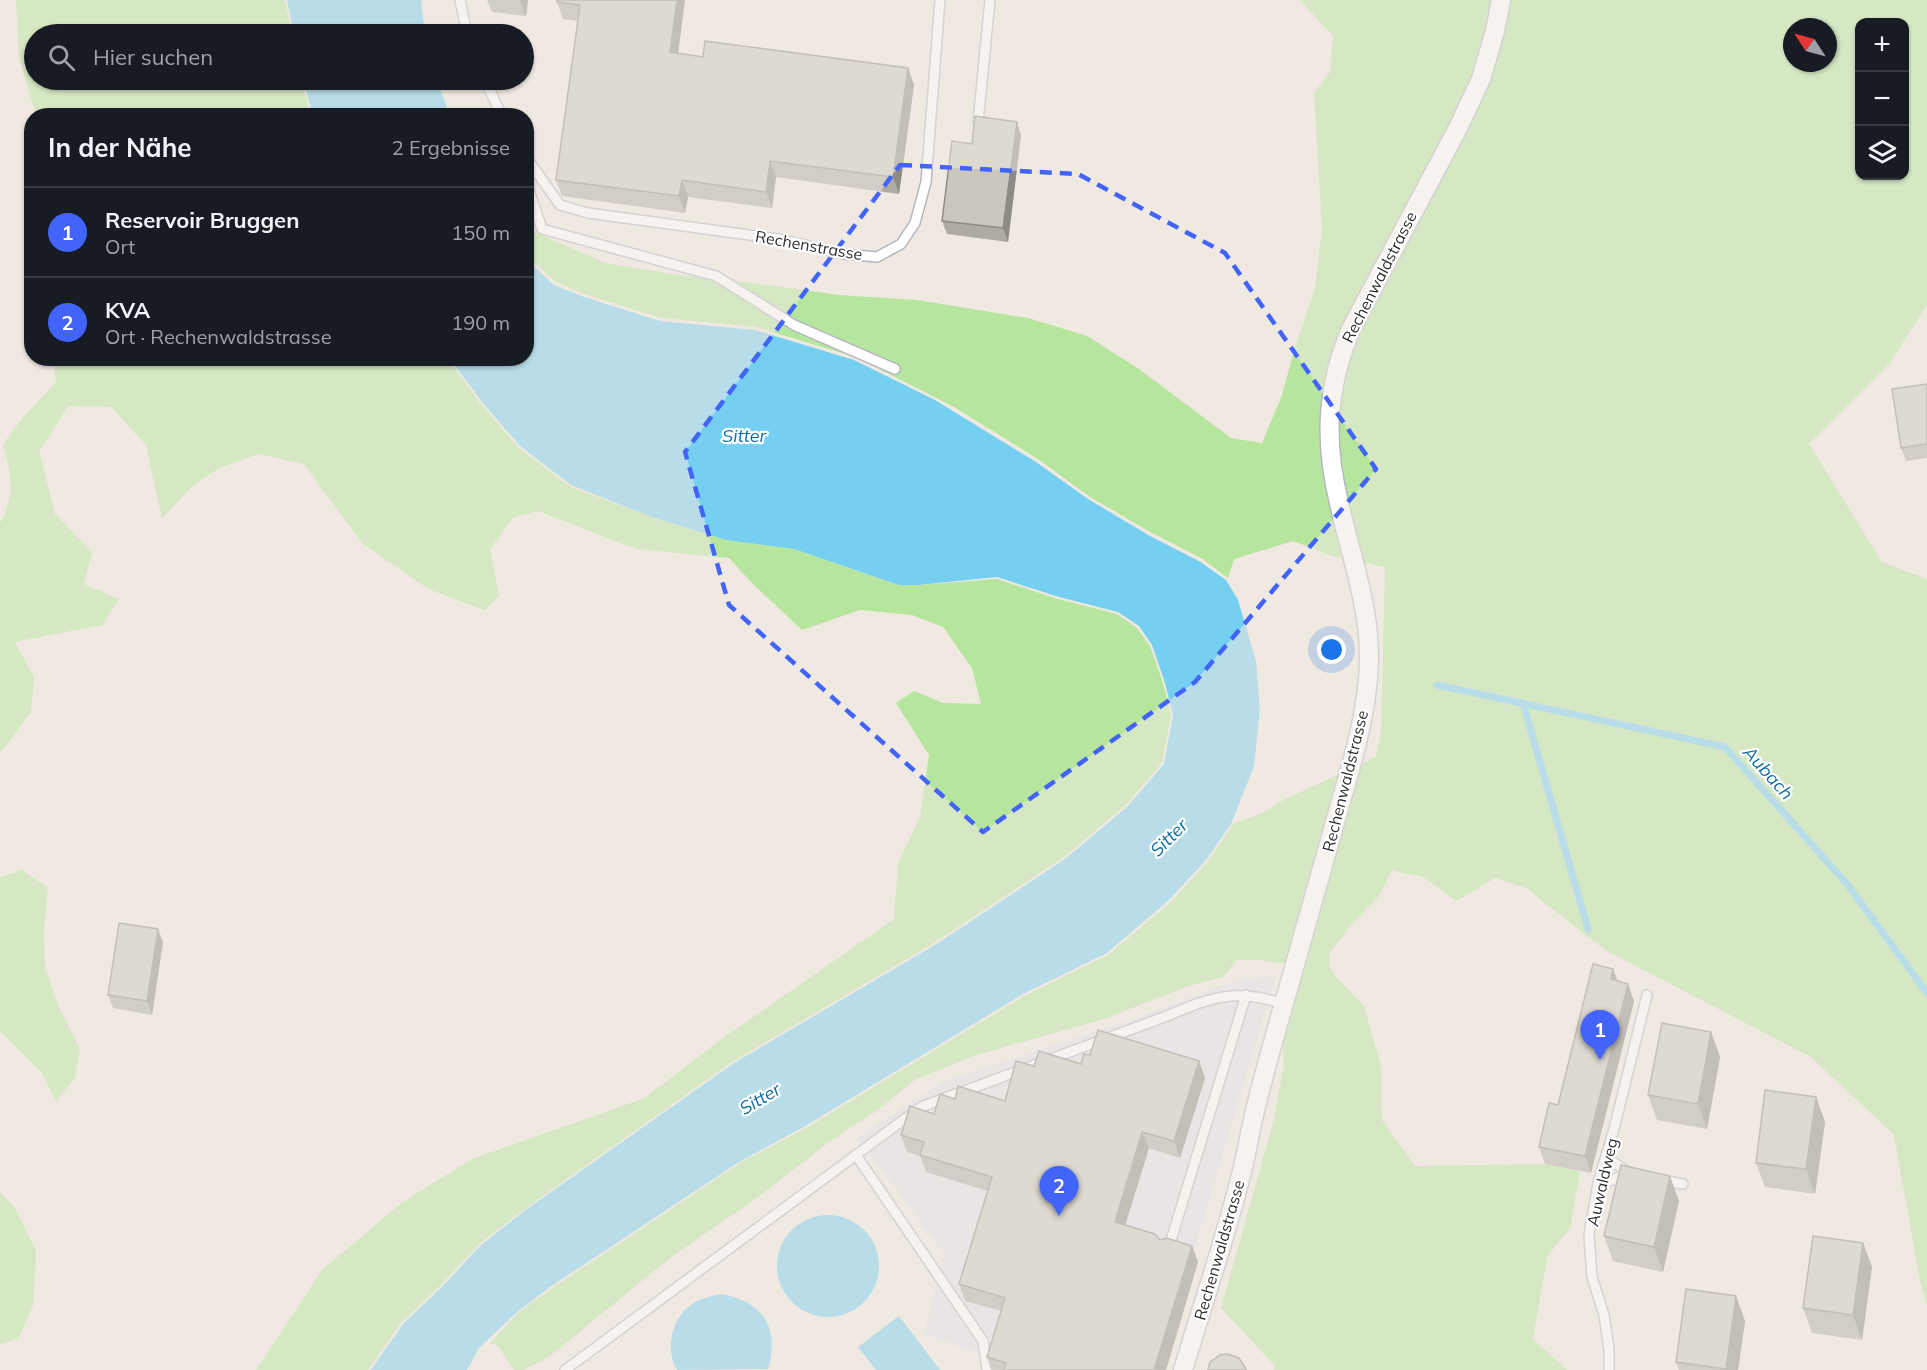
<!DOCTYPE html>
<html lang="de">
<meta charset="utf-8">
<style>
:root{--surface:#171b24;--page:#242831;--text:#f1f3f6;--muted:#9ea1a6;--line:#363941;--accent:#4264fb}
body{margin:0;font-family:Mulish,sans-serif;background:var(--page);color:var(--text)}
.controls{position:absolute;right:18px;top:18px;display:grid;overflow:hidden;border-radius:12px;box-shadow:0 2px 4px #0004}
.controls button{width:54px;height:54px;display:grid;place-items:center;padding:0;border:0;border-bottom:2px solid var(--line);background:var(--surface);color:var(--text);font:30px sans-serif}
.compass{position:absolute;left:1783px;top:18px;width:54px;height:54px;border-radius:50%;background:var(--surface);box-shadow:0 2px 4px #0004;rotate:306deg}
.you{position:absolute;left:1332px;top:650px;width:21px;height:21px;margin:-15px;border:4px solid #fff;border-radius:50%;background:#1a73e8;box-shadow:0 0 0 9px #1a73e833}
.badge{display:grid;place-items:center;width:39px;height:39px;border-radius:50%;background:var(--accent);color:#fff;font-size:20px;font-weight:700}
.pin{position:absolute;translate:-50% -50px;filter:drop-shadow(0 2px 3px #0008)}
.pin::after{content:'';position:absolute;top:32px;width:21px;height:18px;background:inherit;clip-path:polygon(0 0,100% 0,50% 100%)}
.list{margin:0;padding:0;list-style:none}
h2{display:flex;justify-content:space-between;align-items:center;height:78px;margin:0;padding:0 24px;font-size:26px}
h2 small{font-size:20px;font-weight:400;color:var(--muted)}
.list li{display:grid;grid-template-columns:39px 1fr auto;gap:18px;align-items:center;box-sizing:border-box;height:90px;padding:0 24px;border-top:2px solid var(--line)}
.list b{display:block;font-size:22px;white-space:nowrap}
.list p{margin:0;font-size:20px;white-space:nowrap;color:var(--muted)}
.list em{font-size:20px;font-style:normal;color:var(--muted)}
.icon{flex:none;width:33px;height:33px;fill:none;stroke:currentColor;stroke-width:2;stroke-linecap:round;stroke-linejoin:round}
.map{position:relative;flex:none;width:1927px;height:1370px;overflow:hidden}
.search{position:absolute;background:var(--surface);box-shadow:0 2px 4px #0004;left:24px;top:24px;width:510px;height:66px;display:flex;align-items:center;gap:15px;box-sizing:border-box;padding:0 21px;border-radius:33px;color:var(--muted);font-size:22px}
.panel{position:absolute;background:var(--surface);box-shadow:0 2px 4px #0004;left:24px;top:108px;width:510px;height:258px;border-radius:24px}
.map>svg:first-child{display:block}
.industrial{fill:#e3e1e8}
.green{fill:#b6e59e;fill-rule:evenodd}
.water{fill:#75cff0}
.lines{fill:none;stroke-linecap:round;stroke-linejoin:round}
.stream{stroke:#75cff0;stroke-width:7}
.lane-casing{stroke:#b4b7c1;stroke-width:12}
.street-casing{stroke:#b4b7c1;stroke-width:21}
.lane{stroke:#fff;stroke-width:9}
.street{stroke:#fff;stroke-width:18}
.wall{fill:#afaba4}
.shaded-wall{fill:#8e8b86}
.building{fill:#cbc7bf;stroke:#8e8b86;stroke-width:1.5}
.marked{fill:none;stroke:#4264fb;stroke-width:4.5;stroke-dasharray:12 8;stroke-linejoin:round}
.labels{text-anchor:middle;stroke-width:4.5;stroke-linejoin:round;paint-order:stroke}
.street-label{font-size:16px;fill:#2e2e2e;stroke:#fff}
.water-label{font-size:18px;font-style:italic;fill:#0d6fa3;stroke:#fff}
</style>
<div class="map">
<svg width="1927" height="1370" viewBox="0 0 1927 1370">
<rect width="100%" height="100%" fill="#efe9e1"/>
<!-- industrial -->
<polygon class="industrial" points="1276,975 1159,1370 998,1360 924,1334 944,1254 857,1137 945,1081 1128,1021 1228,983"/>
<!-- green -->
<g class="green">
<polygon points="16,0 285,0 292,34 34,34 34,80 301,80 311,115 36,115 19,59"/>
<path d="M1300,0H1927V305L1889,364L1809,444L1882,562L1927,579V1305L1920,1281L1894,1135L1811,1057L1605,950L1526,888L1495,878L1456,901L1423,877L1392,870L1379,896L1349,927L1329,954V965L1335,976L1364,1006L1381,1066L1382,1120L1415,1166L1545,1164L1580,1171L1570,1228L1547,1257L1533,1339L1567,1370H1274L1275,1366L1221,1308L1273,1123L1284,1064L1282,1039L1288,964L1260,960H1236L1224,976L1186,987L1104,1019L979,1054L915,1080L875,1112L833,1139L757,1198L671,1257L550,1356L524,1370H514L498,1346L490,1343L517,1314L551,1289L740,1163L808,1127L1024,996L1108,955L1170,903L1209,860L1234,823L1260,814L1285,799L1376,757L1381,731L1385,567L1333,556L1293,541L1234,559L1228,578L1201,558L1152,533L1090,497L1038,459L954,407L855,357L756,327L661,318L585,294L556,282L527,256V229L606,263L678,275L761,284L839,295L917,300L1028,318L1087,336L1139,369L1231,438L1262,443L1281,398L1295,348L1315,288L1322,230L1314,93L1330,72L1333,36ZM1860,22H1904V176H1860ZM1792,27H1828V63H1792Z"/>
<path d="M53,358L448,359L480,403L519,448L571,487L652,517L726,540L794,549L899,585H918L997,579L1058,599L1117,614L1137,628L1150,646L1163,683L1171,715L1162,763L1126,805L1064,857L934,943L732,1062L519,1213L477,1246L441,1285L401,1323L368,1370H256L322,1270L404,1201L472,1159L645,1098L716,1043L894,919L898,863L920,817L929,755L896,703L914,691L943,703L981,704L972,668L943,627L912,615L860,610L802,630L753,584L729,558L636,549L538,511L514,517L490,549L499,596L484,610L428,589L362,543L304,464L258,454L219,468L191,487L162,519L146,445L111,407L68,406L39,452L55,514L92,552L84,584L119,599L102,625L15,642L34,677L31,712L0,754V523C16,496 11,472 3,444L25,415L56,382Z"/>
<polygon points="22,870 48,888 44,929 45,967 58,1005 80,1049 75,1078 56,1101 42,1073 0,1031 0,877"/>
<polygon points="0,1192 15,1208 36,1251 33,1306 18,1339 0,1344"/>
</g>
<!-- water -->
<g class="water">
<polygon points="287,0 421,0 425,34 294,34"/>
<polygon points="303,80 437,80 450,115 313,115"/>
<polygon points="527,260 554,285 584,297 660,321 755,330 854,360 935,400 1036,462 1088,499 1150,536 1199,561 1226,580 1238,600 1256,661 1260,710 1254,766 1232,822 1207,859 1168,901 1107,953 1023,994 807,1125 739,1162 550,1287 516,1313 479,1348 467,1370 371,1370 403,1324 442,1287 479,1247 520,1214 734,1063 935,945 1065,859 1127,807 1164,764 1173,715 1165,683 1152,645 1139,626 1118,612 1059,597 997,577 918,585 899,585 794,549 726,540 652,517 571,485 520,446 482,402 450,359 526,358"/>
<circle cx="828" cy="1266" r="51"/>
<path d="M722,1294C764,1302 780,1329 768,1369L677,1370C665,1350 671,1319 691,1305C700,1298 711,1296 722,1294Z"/>
<polygon points="899,1316 940,1370 876,1370 858,1347"/>
</g>
<g class="lines">
<!-- stream -->
<g class="stream">
<polyline points="1437,685 1725,747 1847,884 1927,993"/>
<polyline points="1523,703 1588,929"/>
</g>
<!-- lane casing -->
<g class="lane-casing">
<g id="lane">
<polyline points="460,0 467,34"/>
<polyline points="485,80 502,116"/>
<polyline points="978,122 990,0"/>
<polyline points="526,157 560,205 588,213 779,239 844,254 877,257 901,244 915,223 926,182 940,0"/>
<polyline points="526,181 542,229 716,276 794,325 895,369"/>
<path d="M856,1155L921,1107L1167,1016C1212,997 1235,988 1284,1004"/>
<polyline points="1606,1157 1626,1171"/>
<polyline points="1662,1180 1683,1184"/>
<polyline points="1598,1183 1613,1180 1628,1172"/>
<polyline points="1168,1250 1246,995"/>
<polyline points="565,1370 856,1155 983,1341 987,1370"/>
<polyline points="1609,1370 1609,1349 1604,1315 1592,1277 1589,1235 1598,1183 1614,1129 1647,995"/>
</g>
</g>
<!-- street casing -->
<g class="street-casing">
<path id="street" d="M1183,1370C1202,1306 1224,1243 1240,1179C1246,1158 1249,1136 1254,1115C1265,1068 1279,1021 1292,975C1307,923 1321,871 1336,819C1348,776 1362,733 1367,688C1376,621 1353,566 1339,503C1324,441 1326,388 1351,329L1458,128L1481,79L1495,31L1501,0"/>
</g>
<!-- lane -->
<use href="#lane" class="lane"/>
<!-- street -->
<use href="#street" class="street"/>
</g>
<!-- wall -->
<g class="wall">
<polygon points="487,0 528,0 526,16 492,12"/>
<polygon points="557,0 685,0 678,53 703,57 908,68 914,85 899,194 776,177 772,208 688,197 685,213 562,196 556,180 578,21 563,19 557,2"/>
<polygon points="1021,135 1008,242 947,234 942,221 972,144"/>
<polygon points="1927,384 1927,458 1906,461 1901,448"/>
<polygon points="163,942 152,1015 113,1008 108,995"/>
<polygon points="1613,969 1618,981 1634,1001 1591,1173 1545,1164 1539,1147 1558,1105"/>
<polygon points="1711,1032 1720,1057 1707,1129 1657,1120 1648,1095"/>
<polygon points="1090,1055 1199,1061 1205,1078 1180,1158 1149,1148 1125,1225 1160,1240 1192,1246 1198,1262 1166,1370 991,1370 987,1357 1001,1311 965,1301 959,1284 987,1191 926,1172 920,1156 907,1152 901,1135 934,1114 955,1099 1005,1101 1034,1066 1081,1064"/>
<polygon points="1816,1097 1825,1122 1815,1194 1765,1187 1756,1163"/>
<polygon points="1679,1201 1663,1272 1613,1261 1604,1236"/>
<polygon points="1863,1243 1872,1267 1862,1340 1812,1333 1803,1308"/>
<polygon points="1736,1296 1745,1321 1738,1370 1679,1370 1676,1362"/>
</g>
<!-- shaded-wall -->
<g class="shaded-wall">
<polygon points="520,0 528,0 526,16"/>
<polygon points="677,0 685,0 676,69 670,52"/>
<polygon points="908,68 914,85 899,194 893,177"/>
<polygon points="1017,122 1021,135 1008,242 1003,228"/>
<polygon points="770,161 776,177 772,208 766,192"/>
<polygon points="682,180 688,197 685,213 679,196"/>
<polygon points="158,929 163,942 152,1015 147,1001"/>
<polygon points="1613,969 1619,986 1611,979"/>
<polygon points="1628,984 1634,1001 1591,1173 1585,1156"/>
<polygon points="1711,1032 1720,1057 1707,1129 1698,1104"/>
<polygon points="1199,1061 1205,1078 1180,1158 1174,1141"/>
<polygon points="1816,1097 1825,1122 1815,1194 1806,1169"/>
<polygon points="1142,1132 1149,1148 1121,1239 1115,1222"/>
<polygon points="1670,1176 1679,1201 1663,1272 1654,1247"/>
<polygon points="1863,1243 1872,1267 1862,1340 1853,1315"/>
<polygon points="1192,1246 1198,1262 1166,1370 1154,1370"/>
<polygon points="1736,1296 1745,1321 1738,1370 1726,1370"/>
</g>
<!-- building -->
<g class="building">
<polygon points="557,0 677,0 670,52 703,57 705,41 908,68 893,177 770,161 766,192 682,180 679,196 556,180 580,5 557,2"/>
<polygon points="975,116 1017,122 1003,228 942,221 952,141 972,144"/>
<polygon points="1927,384 1927,444 1901,448 1892,389"/>
<polygon points="119,923 158,929 147,1001 108,995"/>
<polygon points="1593,964 1613,969 1611,979 1628,984 1585,1156 1539,1147 1549,1103 1558,1105"/>
<polygon points="1662,1023 1711,1032 1698,1104 1648,1095"/>
<polygon points="1098,1030 1199,1061 1174,1141 1142,1132 1115,1222 1155,1234 1160,1240 1167,1238 1192,1246 1154,1370 1004,1370 1006,1363 987,1357 1005,1298 959,1284 992,1177 920,1155 924,1142 901,1135 910,1106 934,1114 940,1094 955,1099 958,1086 1005,1101 1016,1061 1034,1066 1039,1051 1081,1064 1084,1054 1090,1055"/>
<polygon points="1765,1090 1816,1097 1806,1169 1756,1163"/>
<polygon points="1621,1165 1670,1176 1654,1247 1604,1236"/>
<polygon points="1813,1236 1863,1243 1853,1315 1803,1308"/>
<polygon points="1686,1289 1736,1296 1726,1369 1676,1362"/>
<polygon points="1227,1354 1239,1358 1246,1369 1246,1370 1208,1370 1210,1362 1220,1355"/>
</g>
<!-- marked area -->
<path d="M0 0H1927V1370H0ZM900,165L1078,174L1225,253L1376,469L1195,682L983,832L729,605L685,452Z" fill="#efe9e1" fill-opacity=".55" fill-rule="evenodd"/>
<path class="marked" d="M900,165L1078,174L1225,253L1376,469L1195,682L983,832L729,605L685,452Z"/>
<g class="labels">
<!-- street labels -->
<g class="street-label">
<text transform="translate(809 245) rotate(10)" y="6">Rechenstrasse</text>
<text transform="translate(1379 277) rotate(-63)" y="6">Rechenwaldstrasse</text>
<text transform="translate(1345 781) rotate(-76)" y="6">Rechenwaldstrasse</text>
<text transform="translate(1602 1182) rotate(-77)" y="6">Auwaldweg</text>
<text transform="translate(1219 1250) rotate(-74)" y="6">Rechenwaldstrasse</text>
</g>
<!-- water labels -->
<g class="water-label">
<text x="744" y="442">Sitter</text>
<text transform="translate(1768 773) rotate(48)" y="6">Aubach</text>
<text transform="translate(1169 838) rotate(-45)" y="6">Sitter</text>
<text transform="translate(760 1099) rotate(-31)" y="6">Sitter</text>
</g>
</g>
</svg>
<div class="controls">
<button>+</button>
<button>−</button>
<button><svg class="icon" aria-label="layers" viewBox="0 0 24 24"><path d="M12 4l9 5-9 5-9-5zM3 14l9 5 9-5"/></svg></button>
</div>
<svg class="compass" viewBox="-18 -18 36 36"><path d="M0-13l5 13h-10z" fill="#e53935"/><path d="M0 13l5-13h-10z" fill="#9ea1a6"/></svg>
<div class="you"></div>
<div class="pin badge" style="left:1600px;top:1060px">1</div>
<div class="pin badge" style="left:1059px;top:1216px">2</div>
<div class="search"><svg class="icon" aria-label="search" viewBox="0 0 24 24"><circle cx="10" cy="10" r="6"/><path d="M15 15l6 6"/></svg>Hier suchen</div>
<section class="panel">
<h2>In der Nähe<small>2 Ergebnisse</small></h2>
<ul class="list">
<li><span class="badge">1</span><div><b>Reservoir Bruggen</b><p>Ort</p></div><em>150 m</em></li>
<li><span class="badge">2</span><div><b>KVA</b><p>Ort · Rechenwaldstrasse</p></div><em>190 m</em></li>
</ul>
</section>
</div>
